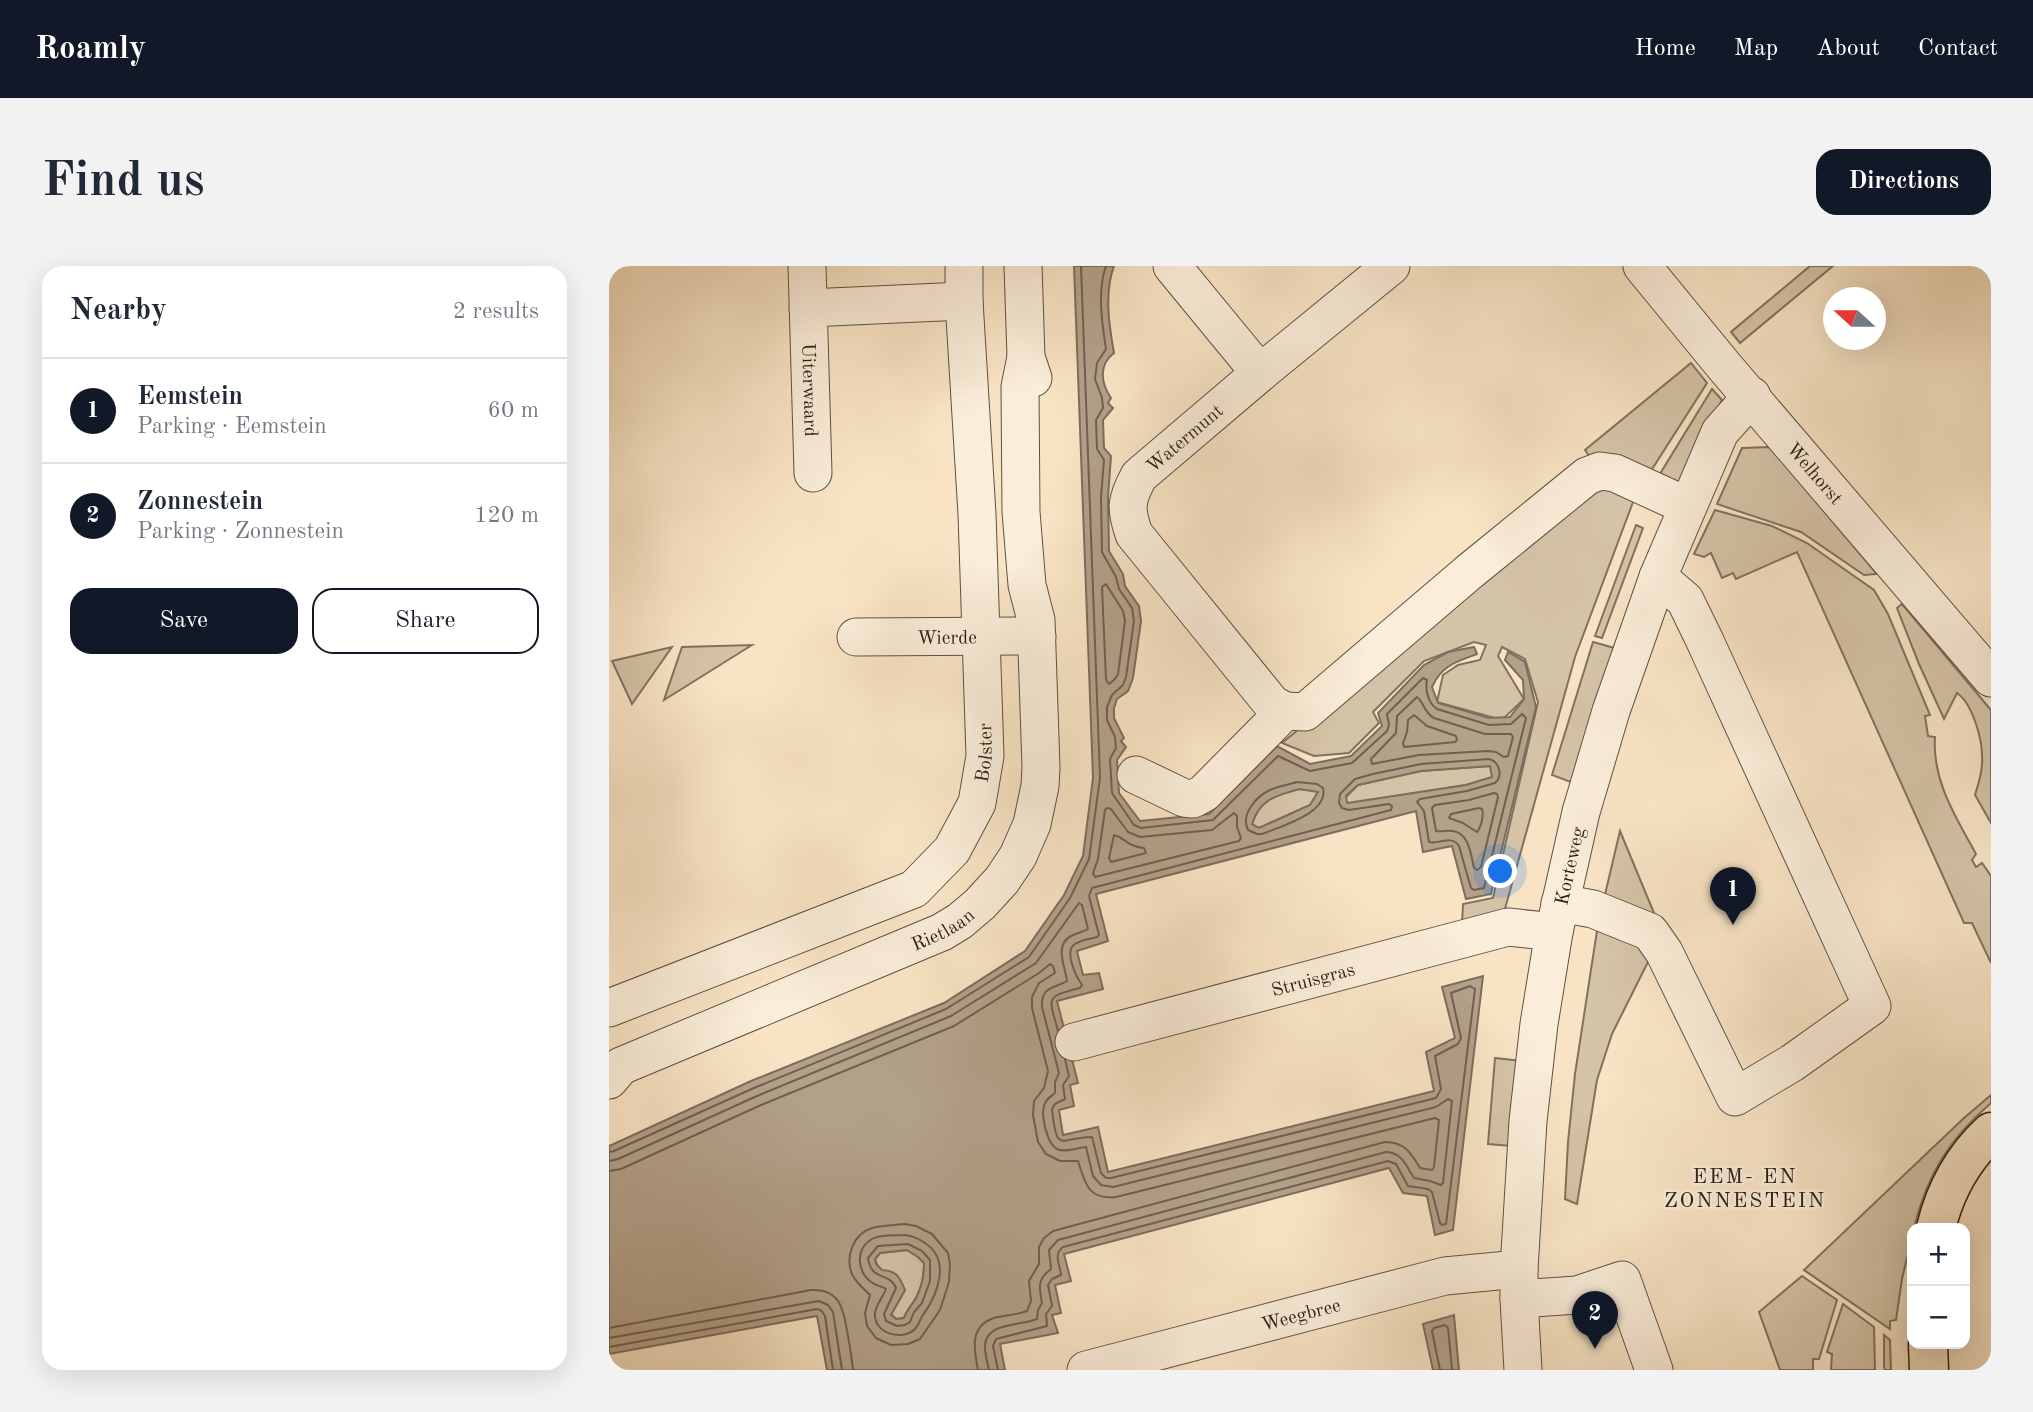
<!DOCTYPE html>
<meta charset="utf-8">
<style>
:root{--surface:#fff;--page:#f2f2f3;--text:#1f2937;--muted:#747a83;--line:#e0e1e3;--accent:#111827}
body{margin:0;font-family:"Old Standard TT",serif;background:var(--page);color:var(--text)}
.controls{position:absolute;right:21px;bottom:21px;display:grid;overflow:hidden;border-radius:14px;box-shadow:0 7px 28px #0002}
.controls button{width:63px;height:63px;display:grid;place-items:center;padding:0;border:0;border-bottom:2px solid var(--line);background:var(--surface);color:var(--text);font:35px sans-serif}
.compass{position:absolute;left:1214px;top:21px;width:63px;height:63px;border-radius:50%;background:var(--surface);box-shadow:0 7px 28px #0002;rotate:291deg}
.you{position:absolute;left:892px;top:606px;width:24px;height:24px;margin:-18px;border:5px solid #fff;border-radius:50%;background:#1a73e8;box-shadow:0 0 0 10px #1a73e833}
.badge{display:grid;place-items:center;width:46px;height:46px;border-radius:50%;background:var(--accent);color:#fff;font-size:23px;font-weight:700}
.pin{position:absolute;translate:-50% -58px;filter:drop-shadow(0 2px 4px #0008)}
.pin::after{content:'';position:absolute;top:37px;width:24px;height:21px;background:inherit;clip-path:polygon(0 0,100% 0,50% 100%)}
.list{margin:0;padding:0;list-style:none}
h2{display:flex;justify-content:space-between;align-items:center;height:91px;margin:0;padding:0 28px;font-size:30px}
h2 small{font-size:23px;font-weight:400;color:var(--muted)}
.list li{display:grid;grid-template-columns:46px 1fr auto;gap:21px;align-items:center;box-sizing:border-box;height:105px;padding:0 28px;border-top:2px solid var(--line)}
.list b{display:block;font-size:26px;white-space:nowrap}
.list p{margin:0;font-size:23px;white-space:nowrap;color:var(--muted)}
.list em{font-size:23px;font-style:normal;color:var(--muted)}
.actions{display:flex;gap:14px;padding:21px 28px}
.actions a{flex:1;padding:16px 0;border:2px solid var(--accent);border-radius:21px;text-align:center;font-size:24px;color:var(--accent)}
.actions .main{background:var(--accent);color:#fff}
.map{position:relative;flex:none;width:1382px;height:1104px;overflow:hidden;border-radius:21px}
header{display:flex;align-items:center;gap:42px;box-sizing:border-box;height:98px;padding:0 35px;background:var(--accent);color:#fff}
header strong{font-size:33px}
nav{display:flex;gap:38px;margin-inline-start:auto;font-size:24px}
.intro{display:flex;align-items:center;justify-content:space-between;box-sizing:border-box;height:168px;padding:0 42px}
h1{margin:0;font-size:49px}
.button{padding:18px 32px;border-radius:21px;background:var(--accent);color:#fff;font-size:24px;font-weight:700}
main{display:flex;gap:42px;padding:0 42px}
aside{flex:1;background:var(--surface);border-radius:21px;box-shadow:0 7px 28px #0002}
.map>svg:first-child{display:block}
.green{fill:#d5c3a7;stroke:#80725e;stroke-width:2}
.water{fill:#b3a18a;stroke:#7d6d5c;stroke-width:2;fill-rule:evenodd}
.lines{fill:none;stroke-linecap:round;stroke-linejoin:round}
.shore{stroke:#706050;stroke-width:2}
.minor-casing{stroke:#5f5142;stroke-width:39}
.major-casing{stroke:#2c2016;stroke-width:41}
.minor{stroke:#faedd9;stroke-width:37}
.major{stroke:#f8e4c5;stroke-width:38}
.labels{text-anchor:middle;stroke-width:5;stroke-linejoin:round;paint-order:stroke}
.street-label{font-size:19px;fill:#2c2016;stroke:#faedd9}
.neighbourhood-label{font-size:21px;letter-spacing:2px;fill:#2c2016;stroke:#faedd9}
</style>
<header>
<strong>Roamly</strong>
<nav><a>Home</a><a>Map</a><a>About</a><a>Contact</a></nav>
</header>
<div class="intro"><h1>Find us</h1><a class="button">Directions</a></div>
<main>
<aside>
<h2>Nearby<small>2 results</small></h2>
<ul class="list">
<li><span class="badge">1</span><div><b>Eemstein</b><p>Parking · Eemstein</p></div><em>60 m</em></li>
<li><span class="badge">2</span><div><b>Zonnestein</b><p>Parking · Zonnestein</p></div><em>120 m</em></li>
</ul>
<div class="actions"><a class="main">Save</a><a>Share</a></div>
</aside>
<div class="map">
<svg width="1382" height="1104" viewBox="0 0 1382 1104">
<rect width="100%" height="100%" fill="#f8e4c5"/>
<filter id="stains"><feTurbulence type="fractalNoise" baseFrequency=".00286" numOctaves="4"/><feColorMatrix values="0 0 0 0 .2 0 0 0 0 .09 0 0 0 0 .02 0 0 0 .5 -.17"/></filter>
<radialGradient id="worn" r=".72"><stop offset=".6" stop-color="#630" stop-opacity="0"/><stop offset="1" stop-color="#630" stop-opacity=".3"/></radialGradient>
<!-- green -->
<g class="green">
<polygon points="1201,0 1224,0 1131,77 1122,66"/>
<polygon points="1082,97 1098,117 1038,211 984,196 976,184"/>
<polygon points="1103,123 1113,134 1079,207 1064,221 1046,216"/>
<polygon points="1161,181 1268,308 1255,309 1192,266 1108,238 1133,182"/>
<polygon points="985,221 1027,228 966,391 894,650 853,659 854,638 884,632 929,436 916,393 893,381 889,390 915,433 893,454 828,436 834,409 849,399 871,394 877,379 865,376 815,395 764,446 770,457 740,487 705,490 673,477"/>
<path d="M1106,244L1163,260L1198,277L1265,324L1279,348L1321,449L1316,450L1319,470L1326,471C1323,515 1347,551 1367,588L1363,594L1367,601L1373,597L1382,610V697L1363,657H1355L1188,286L1127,313L1124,307L1113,312L1102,287L1095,291L1085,288Z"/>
<polygon points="1027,259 1034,262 993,372 986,370"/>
<path d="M1293,338L1382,444V557L1366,529C1370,516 1374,503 1373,490C1373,472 1363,437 1348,427L1335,453L1310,398L1288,342Z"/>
<polygon points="984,376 1009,383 967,518 943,509"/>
<polygon points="143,379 55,434 73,381"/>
<polygon points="63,381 23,438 3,395"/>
<polygon points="882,500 884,511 857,519 737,538 737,531 749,519 812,505"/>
<path d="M690,523L710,525L701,539L650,562L643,558C651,532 666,530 690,523Z"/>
<polygon points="1011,565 1050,659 994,637"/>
<polygon points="989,658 1044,686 1003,768 988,814 968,938 956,933 959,876 966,808"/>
<polygon points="886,792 913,795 902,880 879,878"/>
<path d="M1382,829V837C1340,873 1318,909 1305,962H1303V971L1293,1013L1287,1054L1281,1055V1063L1195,1004L1355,852Z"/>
<path d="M298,984L309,991L315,997C315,1010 313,1021 307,1032C303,1039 298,1044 295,1052L287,1053L282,1048L296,1024C285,1015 269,1006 266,993L271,987Z"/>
<polygon points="1193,1010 1228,1034 1210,1093 1204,1093 1204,1104 1171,1104 1150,1046"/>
<polygon points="1234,1038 1265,1061 1266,1104 1222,1104 1223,1088 1218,1086"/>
<polygon points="1275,1069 1281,1074 1282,1104 1276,1104 1275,1101"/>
</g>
<!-- water -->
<g class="water">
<path d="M465,0H505C495,27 500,59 505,87C489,99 492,117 502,132L499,137L504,142L494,154L495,182L502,190L499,231L500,285L514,308L516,320L530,340L532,355L524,412L519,425L508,433L505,442V452L515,472L512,475L517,481L508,494L510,527L531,555L600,548L668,480L701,498L742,490L773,460L769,447L815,399L839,386L865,381L868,388C847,396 833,399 823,421L829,437L880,452L901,451L915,433L914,414L896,394L899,386L916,396L927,441L882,628L857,633L843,580L814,586L807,545L487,628L499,675L468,685L474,709L490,707L494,723L448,735L469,817L461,819L465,840L450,844L454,869L489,861L499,906L825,825L817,786L846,772L833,721L874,710L844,964L826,969L818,930L794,927L780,902L455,988L462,1015L446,1019L452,1047L443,1049L449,1067L391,1078L396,1104H218L208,1050L0,1088V880L142,815L335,737L416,685L455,629L474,590L484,512ZM881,500L883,511L857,519L738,537L737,530L749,519L812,505ZM690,523L709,526L701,539L650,562L643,558C651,533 666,530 690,523ZM298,984L309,991L315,997C315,1010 313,1021 307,1032C303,1039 298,1044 295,1052L287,1053L282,1049L296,1024C290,1010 288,1005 273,1004L267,998L266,993L271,987Z"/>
<polygon points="845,1049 850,1104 824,1104 814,1058"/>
</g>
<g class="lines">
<!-- shore -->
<g class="shore">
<polygon points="497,318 514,345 516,355 509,408 506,413 500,418 497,414 493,321"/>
<path d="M808,431C815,436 815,447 825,452L876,468H902L904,471L899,490L895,491L887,486L879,485L810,489L763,498L762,493L787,467L788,450Z"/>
<polygon points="805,449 818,460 847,470 848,474 846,476 795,481 794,477 798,466 799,454"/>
<path d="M688,516L708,518L714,522C720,547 671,561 653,568H648L639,564C631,548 648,530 661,524C669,520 679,519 688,516Z"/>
<path d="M885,527L888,528L889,531L872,601L868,604L865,602C862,589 860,566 843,565C837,564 833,566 827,565L823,542L826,539L860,534Z"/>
<polygon points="498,542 502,543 519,566 531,571 603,564 625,547 628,550 628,561 632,572 630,575 486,611 484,607 489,593 496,544"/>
<path d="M870,542L873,543C875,549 872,562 868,566L854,557L840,552L842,548Z"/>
<path d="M505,569C517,572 517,580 535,582L537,587L502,596L500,592Z"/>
<path d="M449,765C440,731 435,731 471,722L473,719C468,712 454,685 466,678C472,674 481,673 488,671L490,669L480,630L483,622L782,544L783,540L780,538L740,544L733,542L730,537L731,528L746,513L764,508L812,498L880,493C891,496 894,510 886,517L858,525L811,533L808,536L815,545L820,576C830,579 842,568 850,580L862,622L865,624L875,622L917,452L913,448L902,458L880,459L828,443C819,437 816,424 818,414L814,412L778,448L780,459L778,465L743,497L701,505L669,490L604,554L532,562L525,559L503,527L501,493L507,482L506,471L498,454V441L503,429L514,419L517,411L525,355L523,342L510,323L507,311L493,286L492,231L495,194L488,183L487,154L494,142L493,132L486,113L488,97L497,83C493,57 488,25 497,0"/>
<polyline points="0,886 5,885 145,822 337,743 420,691 461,632 480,593 491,512 472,0"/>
<path d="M0,895L9,893L148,830L342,750L427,697L470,637L473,639L479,663C474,666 468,667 462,670C445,679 456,700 458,715C445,723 432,720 433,741L450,807L446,816V827C441,831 436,834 435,840C432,850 438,878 448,883C457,887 468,882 477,881L484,910L492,919L504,921L827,841L839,833L843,835L834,917L832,919L821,915L805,912C797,900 794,887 777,886L449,974L440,984L442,1003C428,1013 430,1022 433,1037L429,1044L428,1053C412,1060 375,1056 376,1081C376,1088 378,1096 380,1104"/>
<path d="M0,905L12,903L152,839L345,760L430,707L441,698L444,700L446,707L430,717L423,731V742L439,805L435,822L425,835L424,849L429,876L437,888L451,895H469C476,916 478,934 507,931L826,852L830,854L825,901L823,904L811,902C802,887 796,876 776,876L444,965L435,972L430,981V998L420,1015L422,1035L418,1045C408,1049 396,1049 385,1052C360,1060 365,1084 369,1104"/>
<path d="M296,958L307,960L323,968L339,987L341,998L340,1016L331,1044L311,1073L299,1078L282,1079L267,1072L258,1060L256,1047L261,1029C255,1023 247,1017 243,1008C236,991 244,968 263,962C273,959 285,959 296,958Z"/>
<path d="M296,969C304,970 310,973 316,977C342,994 329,1028 314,1049C311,1053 310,1059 306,1063C293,1076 264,1067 266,1047C267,1039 274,1031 277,1023C273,1020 267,1020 262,1016C248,1005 246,983 263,973C272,968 286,970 296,969Z"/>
<path d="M299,978L313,985L321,994V1015L313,1037L305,1046L301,1056L296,1059L288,1060L277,1055L275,1048L287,1022C280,1005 262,1016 259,992L269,980Z"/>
<path d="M0,1062L202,1024C233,1022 235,1047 239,1070C241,1082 243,1093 244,1104"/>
<polyline points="0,1072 210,1035 219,1039 224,1046 233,1104"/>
<polyline points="0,1081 208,1043 213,1045 216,1050 224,1104"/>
<path d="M389,1104L384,1080L387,1073L438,1060L437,1048L443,1040L439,1019L443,1013L452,1009C451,999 444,988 454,981L779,895L787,898L799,920L819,923L823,926L831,957L833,959L837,958L866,723L861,720L842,727L852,772L849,778L826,790L832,823L827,832L502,912H497L492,907L483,871C451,871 448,890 443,843L446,838L456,833L454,819L460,810L456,793"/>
<polyline points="831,1104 823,1065 825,1062 836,1059 839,1062 843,1104"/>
</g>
<!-- minor casing -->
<g class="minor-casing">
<g id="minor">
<path id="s1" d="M198,0L204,207"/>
<polyline points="414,0 417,91 424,112"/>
<polyline points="563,0 651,107"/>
<path id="s2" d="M1033,0L1115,100L1382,412"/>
<polyline points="199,42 355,35"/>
<path id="s3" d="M247,371L428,370"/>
<path id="s4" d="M676,445L663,438L525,268C516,242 517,234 530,210L651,107L782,0"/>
<polyline points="527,509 575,532 584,533 595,527 676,445 696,446 860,306 978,210 991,205 1006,207 1078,240"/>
<polyline points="951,637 984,643 1041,666 1055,686 1126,831 1183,797 1263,740 1095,373 1076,334 1049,311"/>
<path id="s5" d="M0,742L305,623L343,584L368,537L376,490L368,248L355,35V0"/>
<path id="s6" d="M465,776L899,661L945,666"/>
<path id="s7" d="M0,814L12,800L333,666L351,655L371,638L393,614L409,590L423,558L431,520L432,501L427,354L418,319L412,246L411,121L417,91"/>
<polyline points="910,1033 968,1029 1013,1014 1045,1104"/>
<path id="s8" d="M477,1104L836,1010L910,1003"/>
<path id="s9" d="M914,1104L910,1033V1003L919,855L930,758L945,666L972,546L1002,445L1049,311L1111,166L1143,130"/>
</g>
</g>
<!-- major casing -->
<g class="major-casing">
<g id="major">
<path d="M1327,962C1336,925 1354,892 1382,866"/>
<polyline points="1319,1078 1320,1104"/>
</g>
</g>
<!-- minor -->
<use href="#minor" class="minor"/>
<!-- major -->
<use href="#major" class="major"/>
</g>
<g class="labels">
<!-- street labels -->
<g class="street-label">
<text dy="7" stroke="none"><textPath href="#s1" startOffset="124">Uiterwaard</textPath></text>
<text dy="7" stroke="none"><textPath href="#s4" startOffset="354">Watermunt</textPath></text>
<text dy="7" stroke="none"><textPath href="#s2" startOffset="270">Welhorst</textPath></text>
<text dy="7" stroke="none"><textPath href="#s3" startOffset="91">Wierde</textPath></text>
<text dy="7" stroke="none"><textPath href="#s5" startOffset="486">Bolster</textPath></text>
<text dy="7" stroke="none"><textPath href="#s9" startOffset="508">Korteweg</textPath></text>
<text dy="7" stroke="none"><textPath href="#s7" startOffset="368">Rietlaan</textPath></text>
<text dy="7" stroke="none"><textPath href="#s6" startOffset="247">Struisgras</textPath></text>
<text dy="7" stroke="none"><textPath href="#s8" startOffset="222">Weegbree</textPath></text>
</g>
<!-- neighbourhood labels -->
<g class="neighbourhood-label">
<text x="1136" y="917">EEM- EN<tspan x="1136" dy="24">ZONNESTEIN</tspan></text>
</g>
</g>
<rect width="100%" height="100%" filter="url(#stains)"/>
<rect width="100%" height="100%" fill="url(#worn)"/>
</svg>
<div class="controls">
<button>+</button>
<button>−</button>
</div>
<svg class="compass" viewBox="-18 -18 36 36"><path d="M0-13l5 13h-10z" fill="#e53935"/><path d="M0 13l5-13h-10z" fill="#747a83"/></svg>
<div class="you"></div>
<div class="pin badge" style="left:1124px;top:659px">1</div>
<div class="pin badge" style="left:986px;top:1083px">2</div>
</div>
</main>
